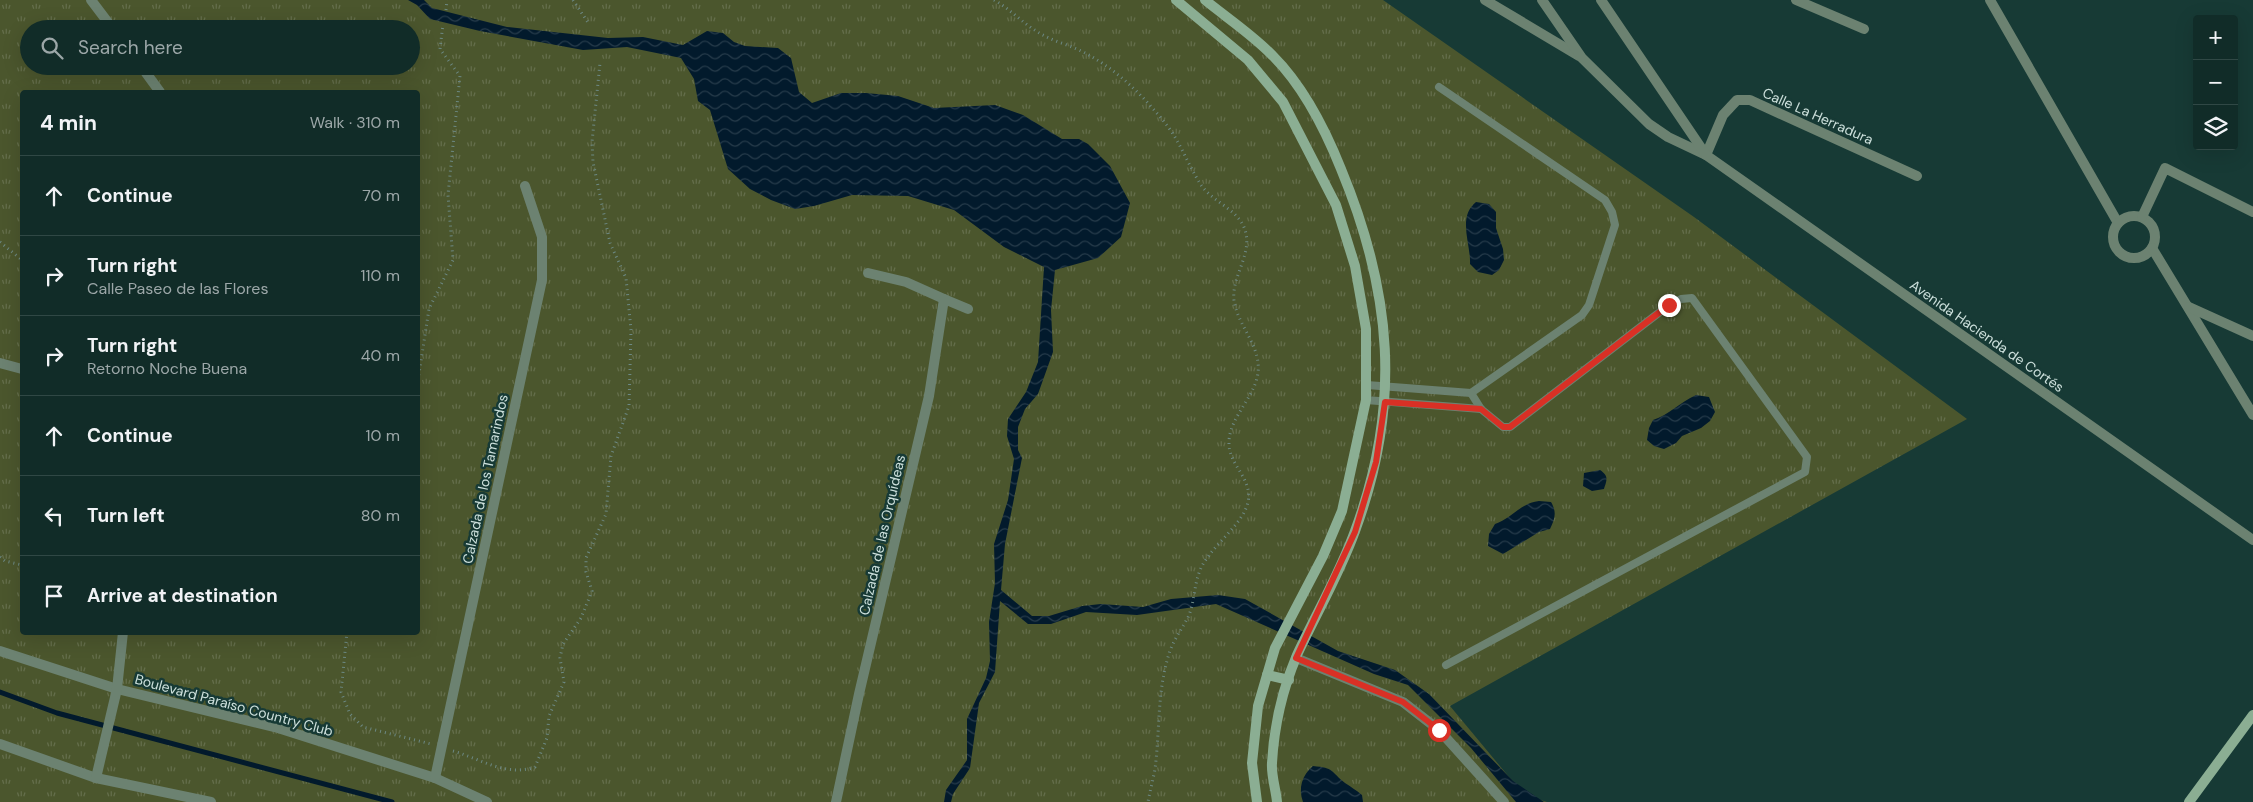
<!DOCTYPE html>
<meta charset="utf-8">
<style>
:root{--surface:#112c28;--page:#1e3834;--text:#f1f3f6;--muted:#9ca7a8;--line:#304845}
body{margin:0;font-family:"DM Sans",sans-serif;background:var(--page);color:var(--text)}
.controls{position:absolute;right:15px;top:15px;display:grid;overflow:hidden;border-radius:5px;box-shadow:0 5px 20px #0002}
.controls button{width:45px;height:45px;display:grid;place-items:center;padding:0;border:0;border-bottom:1px solid var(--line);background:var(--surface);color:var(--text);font:25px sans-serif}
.stop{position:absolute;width:15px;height:15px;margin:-11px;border:4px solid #d93025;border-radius:50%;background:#fff}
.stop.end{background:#d93025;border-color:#fff;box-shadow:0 1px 5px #0008}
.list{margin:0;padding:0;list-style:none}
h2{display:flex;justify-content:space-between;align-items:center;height:65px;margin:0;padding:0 20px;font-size:21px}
h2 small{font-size:16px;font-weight:400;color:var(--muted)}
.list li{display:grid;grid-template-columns:32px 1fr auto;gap:15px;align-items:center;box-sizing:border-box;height:80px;padding:0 20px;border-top:1px solid var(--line)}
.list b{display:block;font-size:19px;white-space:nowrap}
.list p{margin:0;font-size:16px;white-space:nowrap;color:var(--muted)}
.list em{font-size:16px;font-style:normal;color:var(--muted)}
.icon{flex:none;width:28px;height:28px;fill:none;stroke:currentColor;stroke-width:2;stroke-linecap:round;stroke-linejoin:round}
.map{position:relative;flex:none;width:2253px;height:802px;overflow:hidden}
.search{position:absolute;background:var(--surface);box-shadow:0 5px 20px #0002;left:20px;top:20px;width:400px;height:55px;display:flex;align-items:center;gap:12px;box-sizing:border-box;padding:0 18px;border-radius:28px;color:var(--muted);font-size:19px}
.panel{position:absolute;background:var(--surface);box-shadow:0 5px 20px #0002;left:20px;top:90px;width:400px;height:545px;border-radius:5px}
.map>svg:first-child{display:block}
.grass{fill:url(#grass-tufts);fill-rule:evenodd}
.water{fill:url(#water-waves)}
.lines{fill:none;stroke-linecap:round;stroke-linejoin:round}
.stream{stroke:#021a2c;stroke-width:5}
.path{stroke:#6d8984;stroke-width:3;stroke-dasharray:1 4;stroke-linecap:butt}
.lane{stroke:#6c8271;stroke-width:8}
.street{stroke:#6c8271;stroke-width:10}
.secondary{stroke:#8bae93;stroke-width:10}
.route{stroke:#d93025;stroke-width:6}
.labels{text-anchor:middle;stroke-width:5;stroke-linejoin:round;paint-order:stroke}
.street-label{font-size:14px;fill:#cde0dc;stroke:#173a35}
</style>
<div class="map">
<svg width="2253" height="802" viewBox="0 0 2253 802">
<defs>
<pattern id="grass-tufts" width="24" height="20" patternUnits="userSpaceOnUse" patternTransform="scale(1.25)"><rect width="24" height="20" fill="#4b562d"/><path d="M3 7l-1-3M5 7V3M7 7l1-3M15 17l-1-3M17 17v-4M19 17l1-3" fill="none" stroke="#646e4b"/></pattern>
<pattern id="water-waves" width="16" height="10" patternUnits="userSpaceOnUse" patternTransform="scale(1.25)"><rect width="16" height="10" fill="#021a2c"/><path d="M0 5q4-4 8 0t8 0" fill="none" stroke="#263b4a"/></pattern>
</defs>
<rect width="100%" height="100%" fill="#173a35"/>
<!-- grass -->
<path class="grass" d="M0,0H1383L1694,217L1967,419L1450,706L1524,795L1547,802H0ZM29,29H411V66H29ZM22,92H418V632H22Z"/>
<!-- water -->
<g class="water">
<polygon points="408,0 424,0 432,8 507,27 608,38 643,37 683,45 707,31 723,33 734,42 745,46 778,48 791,58 799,92 812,103 841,93 866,93 898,96 934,108 995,105 1023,115 1062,139 1079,139 1088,144 1110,166 1130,203 1121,237 1098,258 1055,270 1051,310 1053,352 1038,394 1025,409 1018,427 1018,450 1022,458 1005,544 1001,590 1032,616 1049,616 1082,606 1101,604 1143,607 1171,599 1218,595 1245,599 1338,651 1395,670 1429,694 1513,781 1544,802 1516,802 1471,748 1408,685 1374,674 1216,604 1137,615 1086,612 1051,624 1028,624 1000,601 995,672 979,703 970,768 953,794 951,802 944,802 946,790 967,760 967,719 986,678 990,661 989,622 995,583 994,544 1008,500 1014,459 1007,436 1008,419 1026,392 1038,362 1044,267 1004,247 954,210 908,196 852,195 814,206 795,209 771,200 750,189 728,169 710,110 698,101 694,79 681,58 627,47 583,50 480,31 430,19 417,5"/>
<path d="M1476,202L1489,204L1496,212V228L1503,249L1504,260L1499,270L1492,275L1478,272L1470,264C1471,244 1457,217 1476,202Z"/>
<path d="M1696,395L1709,397L1715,412L1710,421L1701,428L1682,436L1676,443L1664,449L1654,446L1647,440L1649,428L1653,420C1669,415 1680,402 1696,395Z"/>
<path d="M1600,470C1609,476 1607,480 1604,489L1592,491L1583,486L1584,473Z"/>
<path d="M1539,501L1551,502C1557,512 1555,519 1550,529L1539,532L1503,554L1488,546L1489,534L1495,524C1512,518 1521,503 1539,501Z"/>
<path d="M1313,766C1335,768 1330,771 1345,783C1351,787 1356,790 1362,795L1363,802H1303C1298,788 1302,775 1313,766Z"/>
</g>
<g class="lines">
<!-- stream -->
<polyline class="stream" points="0,692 57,713 392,802"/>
<!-- path -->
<g class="path">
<polyline points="573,0 589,24"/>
<path d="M994,0C1012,10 1026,27 1045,36C1056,42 1069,45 1081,51C1114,67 1142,94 1165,123C1180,141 1188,165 1201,185C1212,201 1234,208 1243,225C1256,251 1231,275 1234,300C1237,323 1256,341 1258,363C1262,393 1228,415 1229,444C1229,465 1253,479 1248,502C1243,525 1212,545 1201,568C1194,583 1195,600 1189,615C1183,628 1173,640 1169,654C1157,691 1160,731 1155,769C1153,780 1150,791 1148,802"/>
<polyline points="446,10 447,0"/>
<polyline points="0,242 22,260"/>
<polyline points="418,380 429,309 453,260 448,195 460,76 440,49 443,24"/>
<polyline points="0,557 5,561 22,565"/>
<polyline points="347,632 341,692 350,714 363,727 431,744"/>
<path d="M453,751C481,759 506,777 535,767L547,738L549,716L564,682L560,658L563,644L581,618L592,591L586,572V558L606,514L611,456L629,406L631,330L626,278L610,243L593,162L592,142L600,63"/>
</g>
<!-- lane -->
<g class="lane">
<polyline points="1439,87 1605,200 1612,212 1615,225 1589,305 1582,315 1471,393"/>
<polyline points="1367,385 1471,393"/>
<polyline points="1366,400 1481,409"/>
<polyline points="1446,665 1805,472 1807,457 1692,298 1681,299 1669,305 1510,427 1503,427 1481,409 1471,393"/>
</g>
<!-- street -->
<g class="street">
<polyline points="91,0 113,29"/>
<polyline points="1485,0 1579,56"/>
<polyline points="1542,0 1582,58 1649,124 1668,137 1706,155 1723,115 1737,100 1750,100 1917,176"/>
<polyline points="1601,0 1706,155 2253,540"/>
<polyline points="1796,0 1864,29"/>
<polyline points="1990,0 2118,223"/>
<polyline points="141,66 160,92"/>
<circle cx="2134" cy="237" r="21"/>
<polyline points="2142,217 2165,168 2253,212"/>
<polyline points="2152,248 2253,415"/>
<polyline points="868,273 906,282 944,299"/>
<polyline points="2189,307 2253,336"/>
<polyline points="0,363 22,369"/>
<polyline points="0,651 117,689 278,728 435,778 487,802"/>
<polyline points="1296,658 1403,702 1439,730 1504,802"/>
<polyline points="0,744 96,778 211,802"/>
<polyline points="96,778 117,689 123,632"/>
<polyline points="435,778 542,280 542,237 525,186"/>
<polyline points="836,802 859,694 929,396 944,299 968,309"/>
</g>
<!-- secondary -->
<g class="secondary">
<polyline points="1176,0 1248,60 1283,102 1336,205 1355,266 1366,329 1366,400 1342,511 1323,556 1275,648 1258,706 1252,763 1257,802"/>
<path d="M1205,0C1227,18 1253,35 1273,56C1304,87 1325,129 1341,169C1392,292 1402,404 1355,531C1340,573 1316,614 1297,655C1283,688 1274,727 1272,763C1271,775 1276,790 1277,802"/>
<polyline points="1267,675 1289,680"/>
<polyline points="2189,802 2253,715"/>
</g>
</g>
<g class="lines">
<!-- route -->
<polyline class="route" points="1439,730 1403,702 1296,658 1355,532 1376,462 1385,402 1481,409 1503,427 1510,427 1669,305"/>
</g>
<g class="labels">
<!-- street labels -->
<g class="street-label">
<text transform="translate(1818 116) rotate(24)" y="5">Calle La Herradura</text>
<text transform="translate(1987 336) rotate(35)" y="5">Avenida Hacienda de Cortés</text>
<text transform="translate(485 479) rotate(-78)" y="5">Calzada de los Tamarindos</text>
<text transform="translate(882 535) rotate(-77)" y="5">Calzada de las Orquídeas</text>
<text transform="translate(234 705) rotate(15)" y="5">Boulevard Paraíso Country Club</text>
</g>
</g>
</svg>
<div class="controls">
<button>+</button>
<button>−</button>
<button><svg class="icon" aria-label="layers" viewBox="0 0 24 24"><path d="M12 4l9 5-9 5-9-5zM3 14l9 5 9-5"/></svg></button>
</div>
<div class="stop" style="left:1439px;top:730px"></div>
<div class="stop end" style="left:1669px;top:305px"></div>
<div class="search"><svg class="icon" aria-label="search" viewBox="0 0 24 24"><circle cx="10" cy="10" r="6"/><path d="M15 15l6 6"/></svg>Search here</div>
<section class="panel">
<h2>4 min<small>Walk · 310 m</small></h2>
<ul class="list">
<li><svg class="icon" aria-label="ahead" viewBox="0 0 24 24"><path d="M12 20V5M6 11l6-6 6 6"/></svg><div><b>Continue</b></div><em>70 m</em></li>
<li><svg class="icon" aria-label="right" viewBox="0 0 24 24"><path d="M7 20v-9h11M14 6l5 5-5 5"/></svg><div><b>Turn right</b><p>Calle Paseo de las Flores</p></div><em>110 m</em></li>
<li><svg class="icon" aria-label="right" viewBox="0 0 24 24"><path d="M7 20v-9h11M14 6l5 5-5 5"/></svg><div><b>Turn right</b><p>Retorno Noche Buena</p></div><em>40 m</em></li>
<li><svg class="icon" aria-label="ahead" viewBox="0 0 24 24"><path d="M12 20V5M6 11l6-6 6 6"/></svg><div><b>Continue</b></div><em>10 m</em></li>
<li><svg class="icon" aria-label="left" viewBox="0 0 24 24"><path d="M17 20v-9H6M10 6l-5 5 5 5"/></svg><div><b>Turn left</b></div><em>80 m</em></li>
<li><svg class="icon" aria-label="arrive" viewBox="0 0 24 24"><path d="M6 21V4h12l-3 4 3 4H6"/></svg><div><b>Arrive at destination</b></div></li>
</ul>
</section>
</div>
